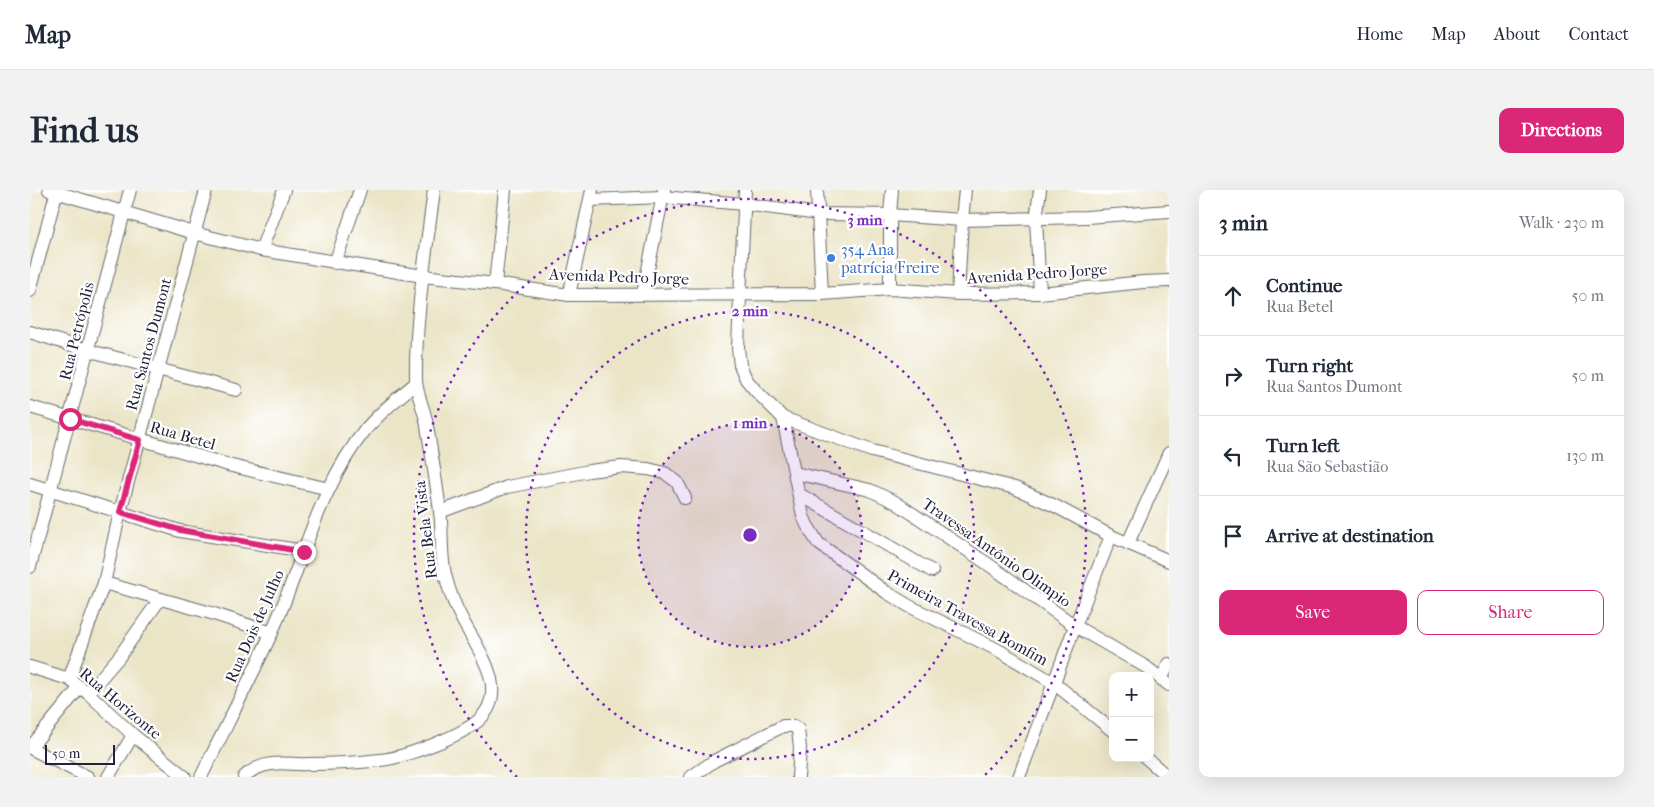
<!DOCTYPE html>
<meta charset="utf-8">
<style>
:root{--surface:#fff;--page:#f2f2f3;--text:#1f2937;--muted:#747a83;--line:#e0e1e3;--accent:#db2777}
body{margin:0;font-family:"IM FELL French Canon",serif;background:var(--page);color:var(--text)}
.controls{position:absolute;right:15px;bottom:15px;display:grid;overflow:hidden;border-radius:10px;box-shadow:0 5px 20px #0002}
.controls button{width:45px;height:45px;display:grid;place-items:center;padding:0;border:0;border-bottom:1px solid var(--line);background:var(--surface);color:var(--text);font:25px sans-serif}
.scale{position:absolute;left:15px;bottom:12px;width:70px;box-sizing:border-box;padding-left:5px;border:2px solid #22223b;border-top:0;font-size:14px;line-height:18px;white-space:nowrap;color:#22223b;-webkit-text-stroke:4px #fff;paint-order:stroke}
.stop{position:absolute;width:15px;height:15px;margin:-11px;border:4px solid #db2777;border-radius:50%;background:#fff}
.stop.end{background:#db2777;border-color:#fff;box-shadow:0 1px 5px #0008}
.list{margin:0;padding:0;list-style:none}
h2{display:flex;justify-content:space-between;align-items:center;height:65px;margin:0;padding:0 20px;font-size:21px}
h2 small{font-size:16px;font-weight:400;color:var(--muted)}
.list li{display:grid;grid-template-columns:32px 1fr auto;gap:15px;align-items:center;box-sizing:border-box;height:80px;padding:0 20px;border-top:1px solid var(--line)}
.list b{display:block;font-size:19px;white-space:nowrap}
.list p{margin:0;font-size:16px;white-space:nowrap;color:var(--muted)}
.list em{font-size:16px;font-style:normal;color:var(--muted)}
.actions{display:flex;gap:10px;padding:15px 20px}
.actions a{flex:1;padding:11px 0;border:1px solid var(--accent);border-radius:10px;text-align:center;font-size:18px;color:var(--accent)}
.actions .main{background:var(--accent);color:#fff}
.icon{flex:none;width:28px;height:28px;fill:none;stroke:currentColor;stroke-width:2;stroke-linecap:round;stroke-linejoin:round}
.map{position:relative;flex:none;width:1139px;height:587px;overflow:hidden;border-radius:10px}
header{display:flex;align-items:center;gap:30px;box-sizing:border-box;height:70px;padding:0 25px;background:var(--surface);border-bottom:1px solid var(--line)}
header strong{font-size:24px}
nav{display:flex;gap:28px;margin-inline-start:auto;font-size:18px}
.intro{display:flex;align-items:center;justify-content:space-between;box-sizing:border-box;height:120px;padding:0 30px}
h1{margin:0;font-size:35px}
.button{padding:12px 22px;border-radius:10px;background:var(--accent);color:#fff;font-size:18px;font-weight:700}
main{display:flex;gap:30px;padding:0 30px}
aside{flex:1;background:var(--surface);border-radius:10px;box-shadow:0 5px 20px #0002}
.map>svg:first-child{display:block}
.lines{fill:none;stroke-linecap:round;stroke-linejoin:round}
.minor-casing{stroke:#68666c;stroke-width:14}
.minor{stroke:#fff;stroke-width:12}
.route{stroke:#db2777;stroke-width:6}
.ring{fill:none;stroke:#7b2cbf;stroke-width:2.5;stroke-dasharray:2.5 5}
.shop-dot{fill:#3f7fe0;stroke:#fff;stroke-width:2}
.labels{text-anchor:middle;stroke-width:4.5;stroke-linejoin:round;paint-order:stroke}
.shop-label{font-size:16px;fill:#366cbe;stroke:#fff;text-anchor:start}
.street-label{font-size:16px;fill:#22223b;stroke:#fff}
.centre{fill:#7b2cbf;stroke:#fff;stroke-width:2.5}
.ring-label{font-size:15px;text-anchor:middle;font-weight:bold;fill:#7b2cbf;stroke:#fff;stroke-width:4.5;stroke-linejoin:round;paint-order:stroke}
</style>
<header>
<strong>Map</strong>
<nav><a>Home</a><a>Map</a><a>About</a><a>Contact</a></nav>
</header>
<div class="intro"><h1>Find us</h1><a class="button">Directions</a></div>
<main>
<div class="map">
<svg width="1139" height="587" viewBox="0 0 1139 587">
<rect width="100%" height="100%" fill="#fff"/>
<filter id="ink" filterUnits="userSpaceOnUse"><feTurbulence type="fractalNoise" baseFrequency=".02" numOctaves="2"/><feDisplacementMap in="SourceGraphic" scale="10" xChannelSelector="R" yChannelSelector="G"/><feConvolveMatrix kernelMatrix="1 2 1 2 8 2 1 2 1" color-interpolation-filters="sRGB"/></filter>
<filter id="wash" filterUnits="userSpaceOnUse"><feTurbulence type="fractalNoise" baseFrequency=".0096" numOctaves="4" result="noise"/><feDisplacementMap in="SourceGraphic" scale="20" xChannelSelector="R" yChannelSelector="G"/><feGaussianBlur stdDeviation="1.12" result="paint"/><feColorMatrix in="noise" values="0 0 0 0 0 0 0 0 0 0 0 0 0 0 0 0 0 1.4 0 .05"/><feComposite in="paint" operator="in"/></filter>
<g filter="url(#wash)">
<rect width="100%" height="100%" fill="#ebe5c7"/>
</g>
<g filter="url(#ink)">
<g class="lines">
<!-- minor casing -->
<g class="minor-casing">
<g id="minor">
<polyline points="19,0 164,43 231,60 393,86 465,94 539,105 792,104 860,99 928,104 1010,103 1113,92 1139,91"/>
<polyline points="715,0 710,106 708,158 710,175 716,189 725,200 753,228 773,326 777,335 788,353 856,402 879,416 968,460 1024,493 1083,541"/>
<polyline points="787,0 792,104"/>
<polyline points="560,10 632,7 714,14 789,24 860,25 932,30 1057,27 1139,21"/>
<polyline points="231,60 254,0"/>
<polyline points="305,73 330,0"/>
<polyline points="465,94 475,0"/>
<polyline points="860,99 860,25 862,0"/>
<polyline points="0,101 27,0"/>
<polyline points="1010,103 1006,29 1010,0"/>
<polyline points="613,104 634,0"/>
<polyline points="928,104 932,30 935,0"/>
<polyline points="539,105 562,0"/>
<polyline points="0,142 57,160 206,200"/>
<polyline points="0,217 202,276 299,299"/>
<polyline points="753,228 842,261 985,298 1025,316 1081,346 1139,371"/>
<polyline points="765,283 840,300 865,312 955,372 1045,436 1116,477 1139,495"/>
<polyline points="0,294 150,341 274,361"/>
<polyline points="769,304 902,381"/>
<polyline points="410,322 477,297 559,281 591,277 618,279 635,283 647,292 655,308"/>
<polyline points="1098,353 1139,263"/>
<polyline points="0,377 100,0"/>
<polyline points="74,393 181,423 242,443"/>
<polyline points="0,477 39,489 58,503 103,545 155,587"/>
<polyline points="39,489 74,393 90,322 176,0"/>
<polyline points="1131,489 1139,474"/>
<polyline points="50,497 0,558 58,587"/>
<polyline points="58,503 89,467 130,409"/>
<polyline points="1116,568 1138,587"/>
<polyline points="78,587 103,545"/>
<path d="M171,587C194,540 219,492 241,444C272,376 288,298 336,239C350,222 369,207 386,193"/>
<path d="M214,587C221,580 232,575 242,574C253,572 266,575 278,574C302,574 326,573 350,570C374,568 431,546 449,530C480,501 449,461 434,433C425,417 419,401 415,384C410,364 413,341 410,321C406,290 401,260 396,230C393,217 387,204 386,191C385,127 396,63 404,0"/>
<polyline points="661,587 684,571 753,536 763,536 768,539 770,558 768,587"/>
<polyline points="989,587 1045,436 1081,346"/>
</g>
</g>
<!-- minor -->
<use href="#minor" class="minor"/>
</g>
</g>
<g class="lines" filter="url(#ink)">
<!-- route -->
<polyline class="route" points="40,229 110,250 90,322 150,340 274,362"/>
</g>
<!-- distance rings -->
<circle cx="720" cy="345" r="112" fill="#7b2cbf" fill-opacity=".12"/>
<g class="ring">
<circle cx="720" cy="345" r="112"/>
<circle cx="720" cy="345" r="224"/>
<path d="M487 587A336 336 0 1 1 953 587"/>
</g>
<!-- markers -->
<circle class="shop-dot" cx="801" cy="68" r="5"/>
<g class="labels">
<!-- shop labels -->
<g class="shop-label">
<text x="811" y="65">354 Ana<tspan x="811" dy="18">patrícia Freire</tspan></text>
</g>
<!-- street labels -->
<g class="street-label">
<text transform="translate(1007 83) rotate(-4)" y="6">Avenida Pedro Jorge</text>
<text transform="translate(589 86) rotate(2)" y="6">Avenida Pedro Jorge</text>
<text transform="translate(46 141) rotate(-76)" y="6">Rua Petrópolis</text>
<text transform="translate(118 154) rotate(-75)" y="6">Rua Santos Dumont</text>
<text transform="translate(153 245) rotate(16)" y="6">Rua Betel</text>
<text transform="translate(395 340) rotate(-97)" y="6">Rua Bela Vista</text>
<text transform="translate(967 362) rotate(35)" y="6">Travessa Antônio Olimpio</text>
<text transform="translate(938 427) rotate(29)" y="6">Primeira Travessa Bomfim</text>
<text transform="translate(224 436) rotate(-66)" y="6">Rua Dois de Julho</text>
<text transform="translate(91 513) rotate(40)" y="6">Rua Horizonte</text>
</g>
</g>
<circle cx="720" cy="345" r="8" class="centre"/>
<g class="ring-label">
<text x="835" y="35">3 min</text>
<text x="720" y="126">2 min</text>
<text x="720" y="238">1 min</text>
</g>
</svg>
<div class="controls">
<button>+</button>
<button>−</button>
</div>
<div class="scale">50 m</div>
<div class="stop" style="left:40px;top:229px"></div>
<div class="stop end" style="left:274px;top:362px"></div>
</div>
<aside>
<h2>3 min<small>Walk · 230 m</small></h2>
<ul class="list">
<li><svg class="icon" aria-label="ahead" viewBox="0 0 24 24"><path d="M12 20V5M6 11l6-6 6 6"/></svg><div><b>Continue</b><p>Rua Betel</p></div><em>50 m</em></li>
<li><svg class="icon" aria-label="right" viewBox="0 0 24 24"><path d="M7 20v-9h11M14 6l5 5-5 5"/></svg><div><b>Turn right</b><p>Rua Santos Dumont</p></div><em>50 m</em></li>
<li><svg class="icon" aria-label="left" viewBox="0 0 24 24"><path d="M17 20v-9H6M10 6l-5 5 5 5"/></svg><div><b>Turn left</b><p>Rua São Sebastião</p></div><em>130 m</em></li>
<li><svg class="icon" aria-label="arrive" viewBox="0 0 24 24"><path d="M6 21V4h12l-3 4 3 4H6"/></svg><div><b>Arrive at destination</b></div></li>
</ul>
<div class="actions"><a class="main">Save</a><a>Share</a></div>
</aside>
</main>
